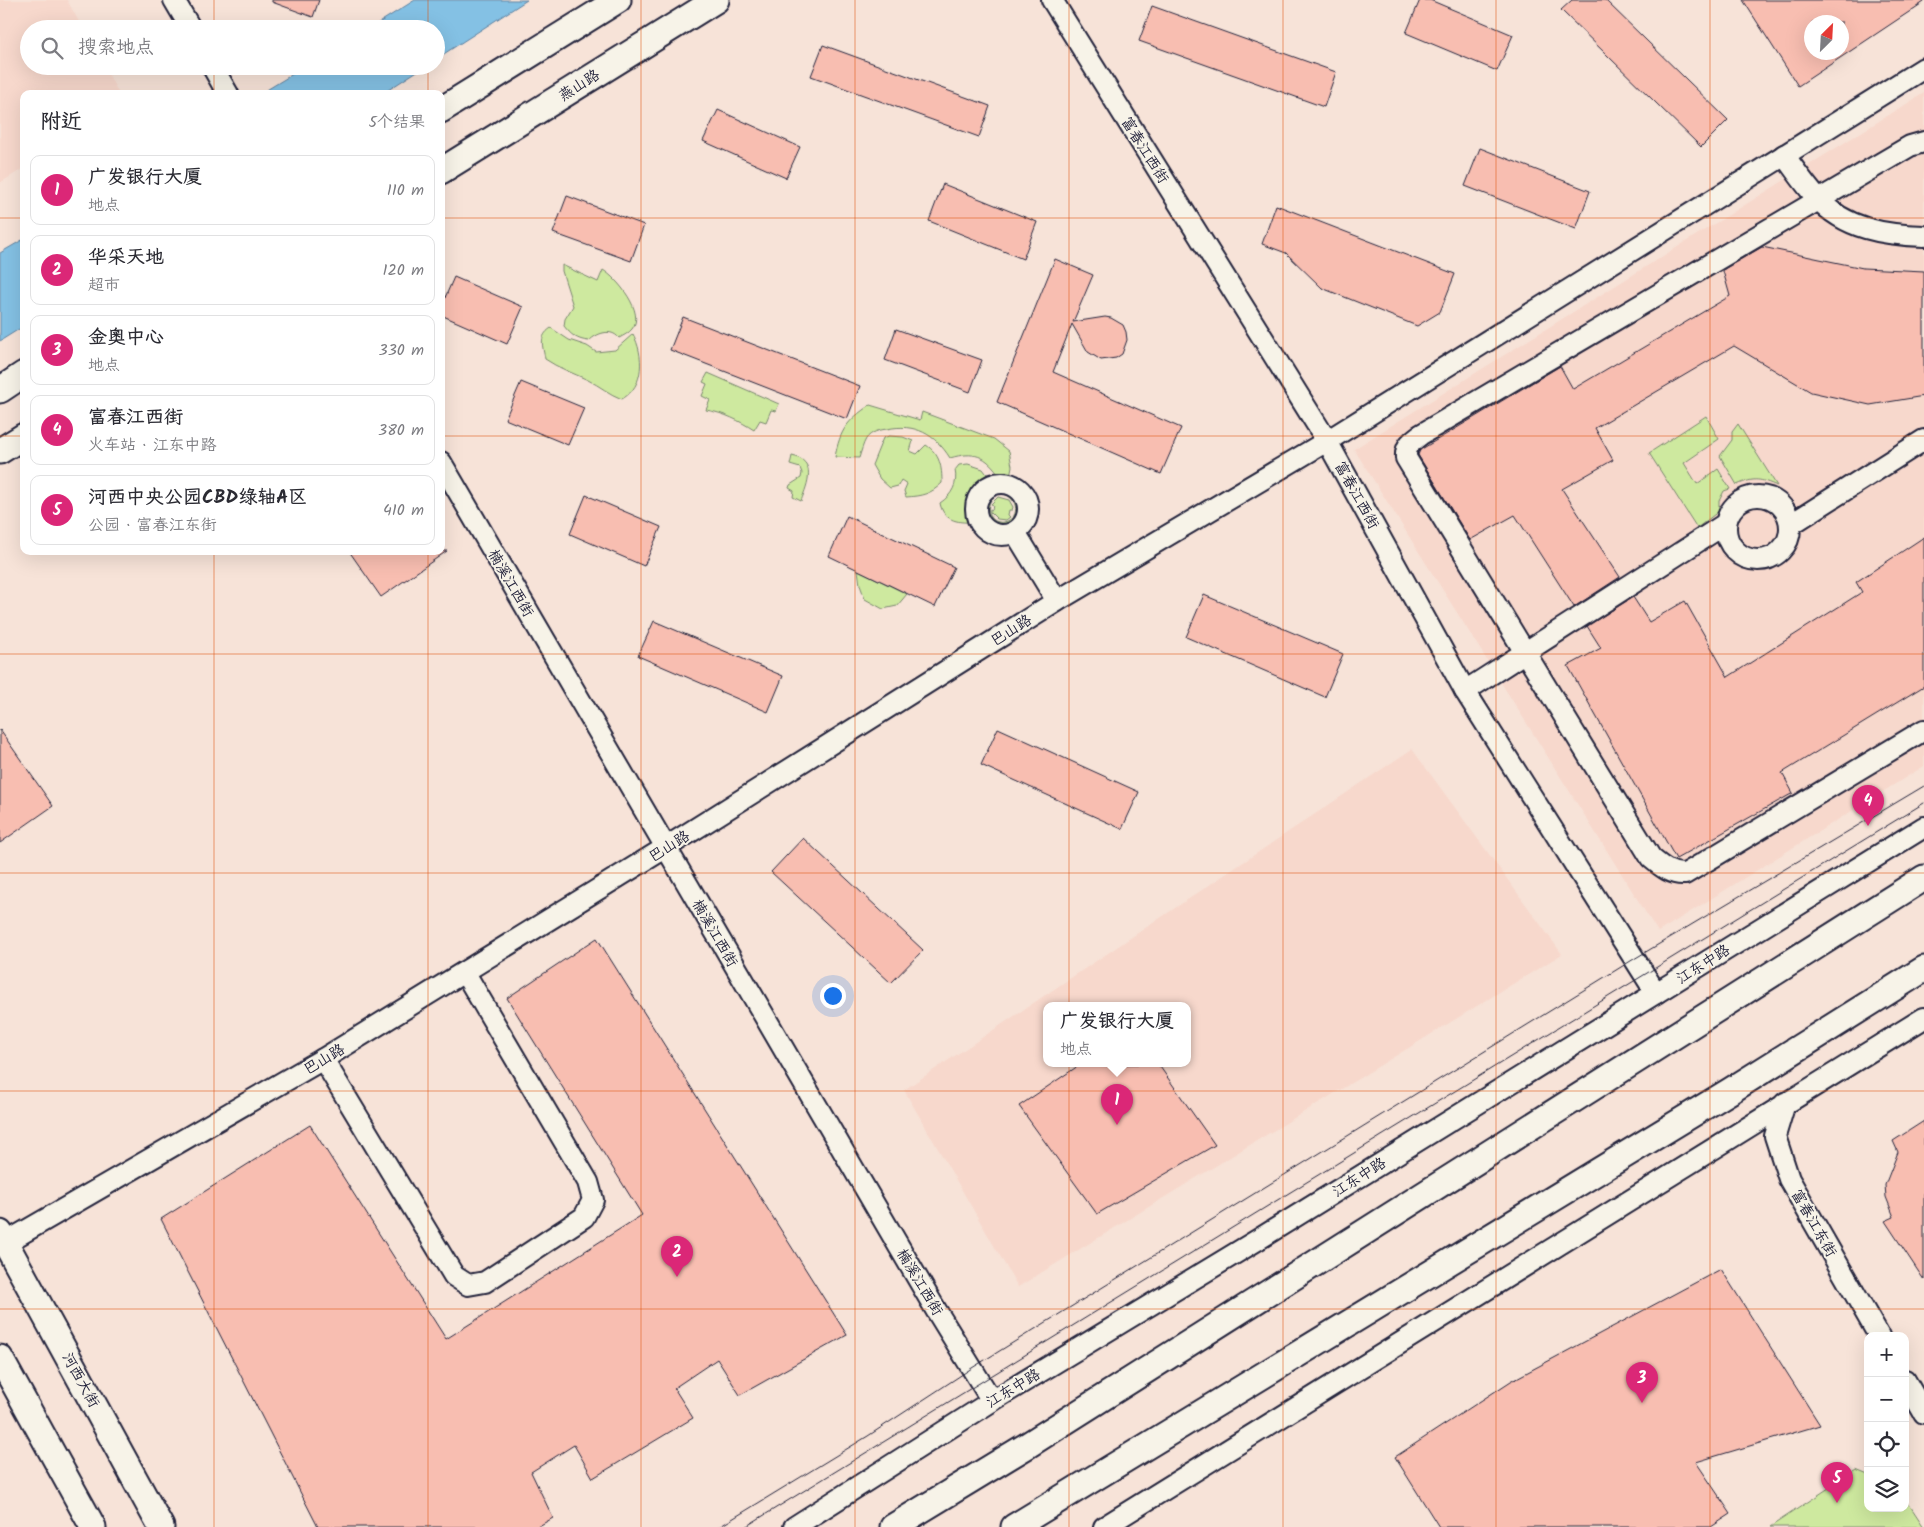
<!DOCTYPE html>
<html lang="zh">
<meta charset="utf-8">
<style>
:root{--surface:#fff;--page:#f2f2f3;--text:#2b2b33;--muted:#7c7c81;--line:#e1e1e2;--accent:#db2777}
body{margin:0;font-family:Kalam,"LXGW WenKai TC",sans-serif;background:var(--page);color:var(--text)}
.controls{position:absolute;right:15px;bottom:15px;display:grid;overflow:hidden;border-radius:10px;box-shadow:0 5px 20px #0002}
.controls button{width:45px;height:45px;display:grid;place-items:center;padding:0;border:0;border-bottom:1px solid var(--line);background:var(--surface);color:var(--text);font:25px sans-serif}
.compass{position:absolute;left:1804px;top:15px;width:45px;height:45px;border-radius:50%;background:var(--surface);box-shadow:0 5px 20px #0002;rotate:24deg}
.you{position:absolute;left:832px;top:995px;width:18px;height:18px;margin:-12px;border:4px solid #fff;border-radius:50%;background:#1a73e8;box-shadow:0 0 0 8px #1a73e833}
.badge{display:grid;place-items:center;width:32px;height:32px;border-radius:50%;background:var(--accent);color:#fff;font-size:16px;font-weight:700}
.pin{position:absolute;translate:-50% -41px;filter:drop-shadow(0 1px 2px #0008)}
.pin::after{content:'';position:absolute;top:26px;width:18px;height:15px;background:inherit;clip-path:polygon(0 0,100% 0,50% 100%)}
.popup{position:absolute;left:1043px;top:1002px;width:148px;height:65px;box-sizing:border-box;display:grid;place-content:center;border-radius:10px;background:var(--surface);filter:drop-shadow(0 1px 4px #0005);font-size:16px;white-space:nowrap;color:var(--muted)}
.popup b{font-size:19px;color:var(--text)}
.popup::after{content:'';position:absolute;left:50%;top:100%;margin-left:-10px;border:10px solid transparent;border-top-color:var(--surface)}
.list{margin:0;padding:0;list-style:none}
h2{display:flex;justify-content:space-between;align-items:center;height:65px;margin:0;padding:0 20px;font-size:21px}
h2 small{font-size:16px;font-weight:400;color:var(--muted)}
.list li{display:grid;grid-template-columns:32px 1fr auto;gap:15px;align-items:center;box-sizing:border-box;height:70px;margin:0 10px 10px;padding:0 10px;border:1px solid var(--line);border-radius:10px}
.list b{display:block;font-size:19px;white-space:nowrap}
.list p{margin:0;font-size:16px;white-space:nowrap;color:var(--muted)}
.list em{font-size:16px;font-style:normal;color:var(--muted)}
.icon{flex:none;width:28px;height:28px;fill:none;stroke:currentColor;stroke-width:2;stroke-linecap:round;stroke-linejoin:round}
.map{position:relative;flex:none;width:1924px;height:1527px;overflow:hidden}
.search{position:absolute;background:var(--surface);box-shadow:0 5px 20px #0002;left:20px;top:20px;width:425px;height:55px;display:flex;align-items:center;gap:12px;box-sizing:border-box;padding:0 18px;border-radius:28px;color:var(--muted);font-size:19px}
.panel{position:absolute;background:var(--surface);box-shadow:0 5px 20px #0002;left:20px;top:90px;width:425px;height:465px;border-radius:10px}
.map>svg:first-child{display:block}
.built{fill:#f7d8cc;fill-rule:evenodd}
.green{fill:#cee99f;stroke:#78866d;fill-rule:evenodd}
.water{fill:#84c1e4;stroke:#5d81a0}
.building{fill:#f8beb1;stroke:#22223b;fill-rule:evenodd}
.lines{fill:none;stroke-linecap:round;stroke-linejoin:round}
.minor-casing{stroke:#22223b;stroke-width:24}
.major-casing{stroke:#22223b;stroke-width:29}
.minor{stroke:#f7f3e8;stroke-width:20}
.major{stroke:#f7f3e8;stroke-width:25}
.tram{stroke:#22223b;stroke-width:1}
.grid{fill:none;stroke:#de560e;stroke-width:1;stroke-opacity:0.55}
.labels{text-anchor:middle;stroke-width:4;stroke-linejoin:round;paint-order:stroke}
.street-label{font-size:15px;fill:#22223b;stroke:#f7f3e8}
</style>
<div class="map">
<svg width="1924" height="1527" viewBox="0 0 1924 1527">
<rect width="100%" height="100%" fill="#f7e3d8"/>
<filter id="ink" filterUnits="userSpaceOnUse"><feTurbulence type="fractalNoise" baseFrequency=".02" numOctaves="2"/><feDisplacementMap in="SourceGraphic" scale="10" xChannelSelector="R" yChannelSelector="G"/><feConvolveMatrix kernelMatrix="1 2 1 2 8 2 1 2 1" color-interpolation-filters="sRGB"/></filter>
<g filter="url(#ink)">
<!-- built -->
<g class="built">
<polygon points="0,0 67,0 83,29 29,29 29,66 104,66 119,94 24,94 24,168 0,183"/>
<polygon points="1924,93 1924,766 1658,932 1354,449"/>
<path d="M1412,749L1562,954L1018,1287L904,1090ZM1047,1006H1187V1064H1047Z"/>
</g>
<!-- green -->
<g class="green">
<path d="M562,265L598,282L603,270C617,278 646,313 632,329C629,333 623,336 619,338C611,328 597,333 589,341C577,340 571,335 564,326L565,319L573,306L562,271Z"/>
<path d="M551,328L569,340L587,346L596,352L615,350L633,334C644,355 645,386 622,399C609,394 600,386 588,380C573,373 558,368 545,359C543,346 538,337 551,328Z"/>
<path d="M708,373L779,404L776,411L771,410L766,422L760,420L754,430C740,421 724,413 706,410L710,400L702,396L707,384L703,382Z"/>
<path d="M870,405L920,420L922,412L994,439L1009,451L1012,466L1010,476H1000C986,455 974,451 950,458C935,434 915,423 887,429C879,430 871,432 866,439C863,444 861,452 859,458L835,457C840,430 847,421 870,405Z"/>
<polygon points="1706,416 1719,439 1684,463 1697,484 1718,469 1730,489 1724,491 1719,501 1719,511 1697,528 1649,453"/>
<path d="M1738,424L1777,486C1760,479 1755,477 1737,485L1720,456L1732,440V432Z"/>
<path d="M889,436L903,437L913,441L910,451L917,454L926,445C940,454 942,467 942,483C931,494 922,496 906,497L904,491L907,484L901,480L898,486L890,488L880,479L872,465L883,438Z"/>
<path d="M792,456C817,461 808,483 801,501L793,497L794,491L789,488L790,485L801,478L802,473L800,468L790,465Z"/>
<path d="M968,464L983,469L989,477C971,486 966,504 972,522C957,523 943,520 940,503C952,495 958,484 955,470L959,465Z"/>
<path d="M1003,489C1034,498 1016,537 992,524C988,522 984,517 983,512C980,499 991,490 1003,489ZM999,494C1017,493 1023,518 1004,522C986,525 983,499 999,494Z"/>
<polygon points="998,497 1009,500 1013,507 1012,510 1009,510 1008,515 1010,517 1006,520 997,519 990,512 990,509 992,510 993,505 991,504"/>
<polygon points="858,570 907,594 897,606 883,609 865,599 860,585"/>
<polygon points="1856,1470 1868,1475 1868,1508 1905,1508 1905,1498 1924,1527 1770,1527"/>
</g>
<!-- water -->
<g class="water">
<polygon points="415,0 527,0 436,59 436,29 369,29"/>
<polygon points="306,66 425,66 382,94 260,94"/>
<polygon points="24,239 24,326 0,341 0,253"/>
</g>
<!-- building -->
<g class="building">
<polygon points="272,0 319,0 313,17 272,2"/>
<polygon points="1420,0 1430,0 1513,35 1497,71 1406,33"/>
<polygon points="1572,0 1605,0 1728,120 1701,147 1561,10"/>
<path d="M1743,0H1924V2L1798,86ZM1812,22H1842V52H1812Z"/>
<polygon points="1152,6 1336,72 1324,107 1139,41"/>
<polygon points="823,45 990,106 979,137 811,76"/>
<polygon points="718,110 800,147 786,178 703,141"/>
<polygon points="1480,148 1590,191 1576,229 1465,186"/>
<polygon points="943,184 1037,222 1023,259 929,221"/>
<polygon points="567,196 644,225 631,261 553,233"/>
<polygon points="1276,205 1455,274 1440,312 1417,326 1322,288 1286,253 1262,244"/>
<polygon points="1762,247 1863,268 1924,271 1924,396 1870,405 1811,392 1734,346 1595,428 1613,460 1562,489 1620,577 1574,607 1515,515 1470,540 1418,455 1420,450 1560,366 1573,389 1730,296 1723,271 1724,269"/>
<polygon points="1055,259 1093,275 1073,322 1105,317 1111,318 1123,325 1126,332 1127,340 1122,354 1116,358 1101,360 1088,352 1072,324 1053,372 1181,428 1161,474 997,402"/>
<polygon points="454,277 523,307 507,344 441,315 441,307"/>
<polygon points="683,317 860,386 847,419 670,350"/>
<polygon points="896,329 982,360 970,392 885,360"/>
<polygon points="521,382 584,408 568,445 505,419"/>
<polygon points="586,495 661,527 644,566 570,534"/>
<polygon points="847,516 954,567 935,607 829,556"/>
<polygon points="1924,537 1924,686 1782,773 1793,793 1676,859 1568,666 1601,648 1587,626 1633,597 1649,622 1685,601 1728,677 1862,592 1856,582"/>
<polygon points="349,551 447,551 381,597"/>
<polygon points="1204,595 1343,654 1325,697 1186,637"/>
<polygon points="654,621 783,676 768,712 638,656"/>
<polygon points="998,728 1139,792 1122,829 981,765"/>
<polygon points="0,730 53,806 0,843"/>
<polygon points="803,838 923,950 891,983 771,872"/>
<polygon points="597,938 847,1335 740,1395 717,1359 674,1388 693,1418 593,1478 574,1445 531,1472 553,1518 537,1527 318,1527 161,1219 310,1125 446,1339 642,1215 507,998"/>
<polygon points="1081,1064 1158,1064 1215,1145 1097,1214 1019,1106"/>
<polygon points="1924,1121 1924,1280 1885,1221 1894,1217 1886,1197 1885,1185 1898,1152 1893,1141"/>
<polygon points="1721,1269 1820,1425 1696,1462 1731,1514 1711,1527 1439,1527 1395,1457 1511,1381"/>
</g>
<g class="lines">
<!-- minor casing -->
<g class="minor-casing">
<g id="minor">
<polyline points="174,0 191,29"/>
<polyline points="1052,0 1327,441 1465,691 1656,993"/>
<polyline points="212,66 228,94"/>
<path d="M1924,142L1910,146L1420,435C1411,442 1405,446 1406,458L1651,858C1662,867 1671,875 1685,874L1924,730"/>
<path d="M1784,155C1795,170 1805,185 1817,198C1845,229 1885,235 1924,236"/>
<polyline points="441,462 936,1310 992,1401"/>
<circle cx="1002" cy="509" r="26"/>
<circle cx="1758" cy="528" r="32"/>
<polyline points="1790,525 1924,440"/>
<polyline points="1015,532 1057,601"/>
<polyline points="1465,691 1725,524"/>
<polyline points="323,1059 454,1276 468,1285 485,1282 584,1217 593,1200 588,1182 465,973"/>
<polyline points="1785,1103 1775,1136 1789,1179 1879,1336"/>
<polyline points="5,1243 323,1059 665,848 1057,601 1327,441 1924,68"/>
<polyline points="1905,1380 1924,1413"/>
<polyline points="794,1527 992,1401 1259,1239 1924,827"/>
<polyline points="1104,1527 1924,1018"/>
</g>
</g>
<!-- major casing -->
<g class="major-casing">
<g id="major">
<polyline points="441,110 618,0"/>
<polyline points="441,171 716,0"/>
<polyline points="0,390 24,374"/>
<polyline points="0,451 24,436"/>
<polyline points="0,1233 161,1527"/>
<polyline points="0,1358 93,1527"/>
<polyline points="893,1527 1028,1445 1924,878"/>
<polyline points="1014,1527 1730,1091 1924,969"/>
</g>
</g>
<!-- minor -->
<use href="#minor" class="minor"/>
<!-- major -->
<use href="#major" class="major"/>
<!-- tram -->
<g class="tram">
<polyline points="719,1527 868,1436 972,1368 1634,959 1924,786"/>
<polyline points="745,1527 1924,803"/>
</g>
</g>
</g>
<!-- grid -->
<path class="grid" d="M214,0V29M428,0V29M641,0V1527M855,0V1527M1069,0V1527M1283,0V1527M1496,0V1527M1710,0V1527M214,66V94M428,66V94M0,218H24M441,218H1924M0,436H24M441,436H1924M214,551V1527M428,551V1527M0,654H1924M0,873H1924M0,1091H1924M0,1309H1924"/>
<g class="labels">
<!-- street labels -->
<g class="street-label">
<text transform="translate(579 85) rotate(-32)" y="5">燕山路</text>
<text transform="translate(1145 150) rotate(58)" y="5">富春江西街</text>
<text transform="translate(1357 495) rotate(61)" y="5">富春江西街</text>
<text transform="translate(511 583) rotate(60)" y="5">楠溪江西街</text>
<text transform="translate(1011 630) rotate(-32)" y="5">巴山路</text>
<text transform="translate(669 846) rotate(-32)" y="5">巴山路</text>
<text transform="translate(715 933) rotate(60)" y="5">楠溪江西街</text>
<text transform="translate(1703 964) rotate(-32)" y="5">江东中路</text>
<text transform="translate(324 1059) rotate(-31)" y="5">巴山路</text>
<text transform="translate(1359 1177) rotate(-32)" y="5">江东中路</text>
<text transform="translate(1814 1223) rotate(60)" y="5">富春江东街</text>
<text transform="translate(920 1282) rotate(59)" y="5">楠溪江西街</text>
<text transform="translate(81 1380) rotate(61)" y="5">河西大街</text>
<text transform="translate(1013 1388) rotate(-31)" y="5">江东中路</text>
</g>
</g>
</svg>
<div class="controls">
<button>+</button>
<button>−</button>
<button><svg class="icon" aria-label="locate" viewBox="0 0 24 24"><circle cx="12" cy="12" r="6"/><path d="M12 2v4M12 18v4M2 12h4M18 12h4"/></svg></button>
<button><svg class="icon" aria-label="layers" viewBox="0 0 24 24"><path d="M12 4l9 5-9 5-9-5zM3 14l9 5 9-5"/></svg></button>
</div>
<svg class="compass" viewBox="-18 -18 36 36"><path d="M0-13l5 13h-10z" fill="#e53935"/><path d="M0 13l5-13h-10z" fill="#7c7c81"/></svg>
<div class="you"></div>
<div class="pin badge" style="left:1117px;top:1125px">1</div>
<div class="popup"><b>广发银行大厦</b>地点</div>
<div class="pin badge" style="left:677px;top:1277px">2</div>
<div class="pin badge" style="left:1642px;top:1403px">3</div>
<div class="pin badge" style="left:1868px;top:826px">4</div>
<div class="pin badge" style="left:1837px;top:1503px">5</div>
<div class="search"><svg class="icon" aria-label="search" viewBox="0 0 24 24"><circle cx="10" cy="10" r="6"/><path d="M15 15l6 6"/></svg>搜索地点</div>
<section class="panel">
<h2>附近<small>5个结果</small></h2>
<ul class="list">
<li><span class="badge">1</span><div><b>广发银行大厦</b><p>地点</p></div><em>110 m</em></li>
<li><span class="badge">2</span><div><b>华采天地</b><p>超市</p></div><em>120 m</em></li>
<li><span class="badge">3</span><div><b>金奥中心</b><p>地点</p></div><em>330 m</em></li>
<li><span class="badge">4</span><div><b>富春江西街</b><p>火车站 · 江东中路</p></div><em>380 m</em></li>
<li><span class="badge">5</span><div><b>河西中央公园CBD绿轴A区</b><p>公园 · 富春江东街</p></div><em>410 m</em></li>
</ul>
</section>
</div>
